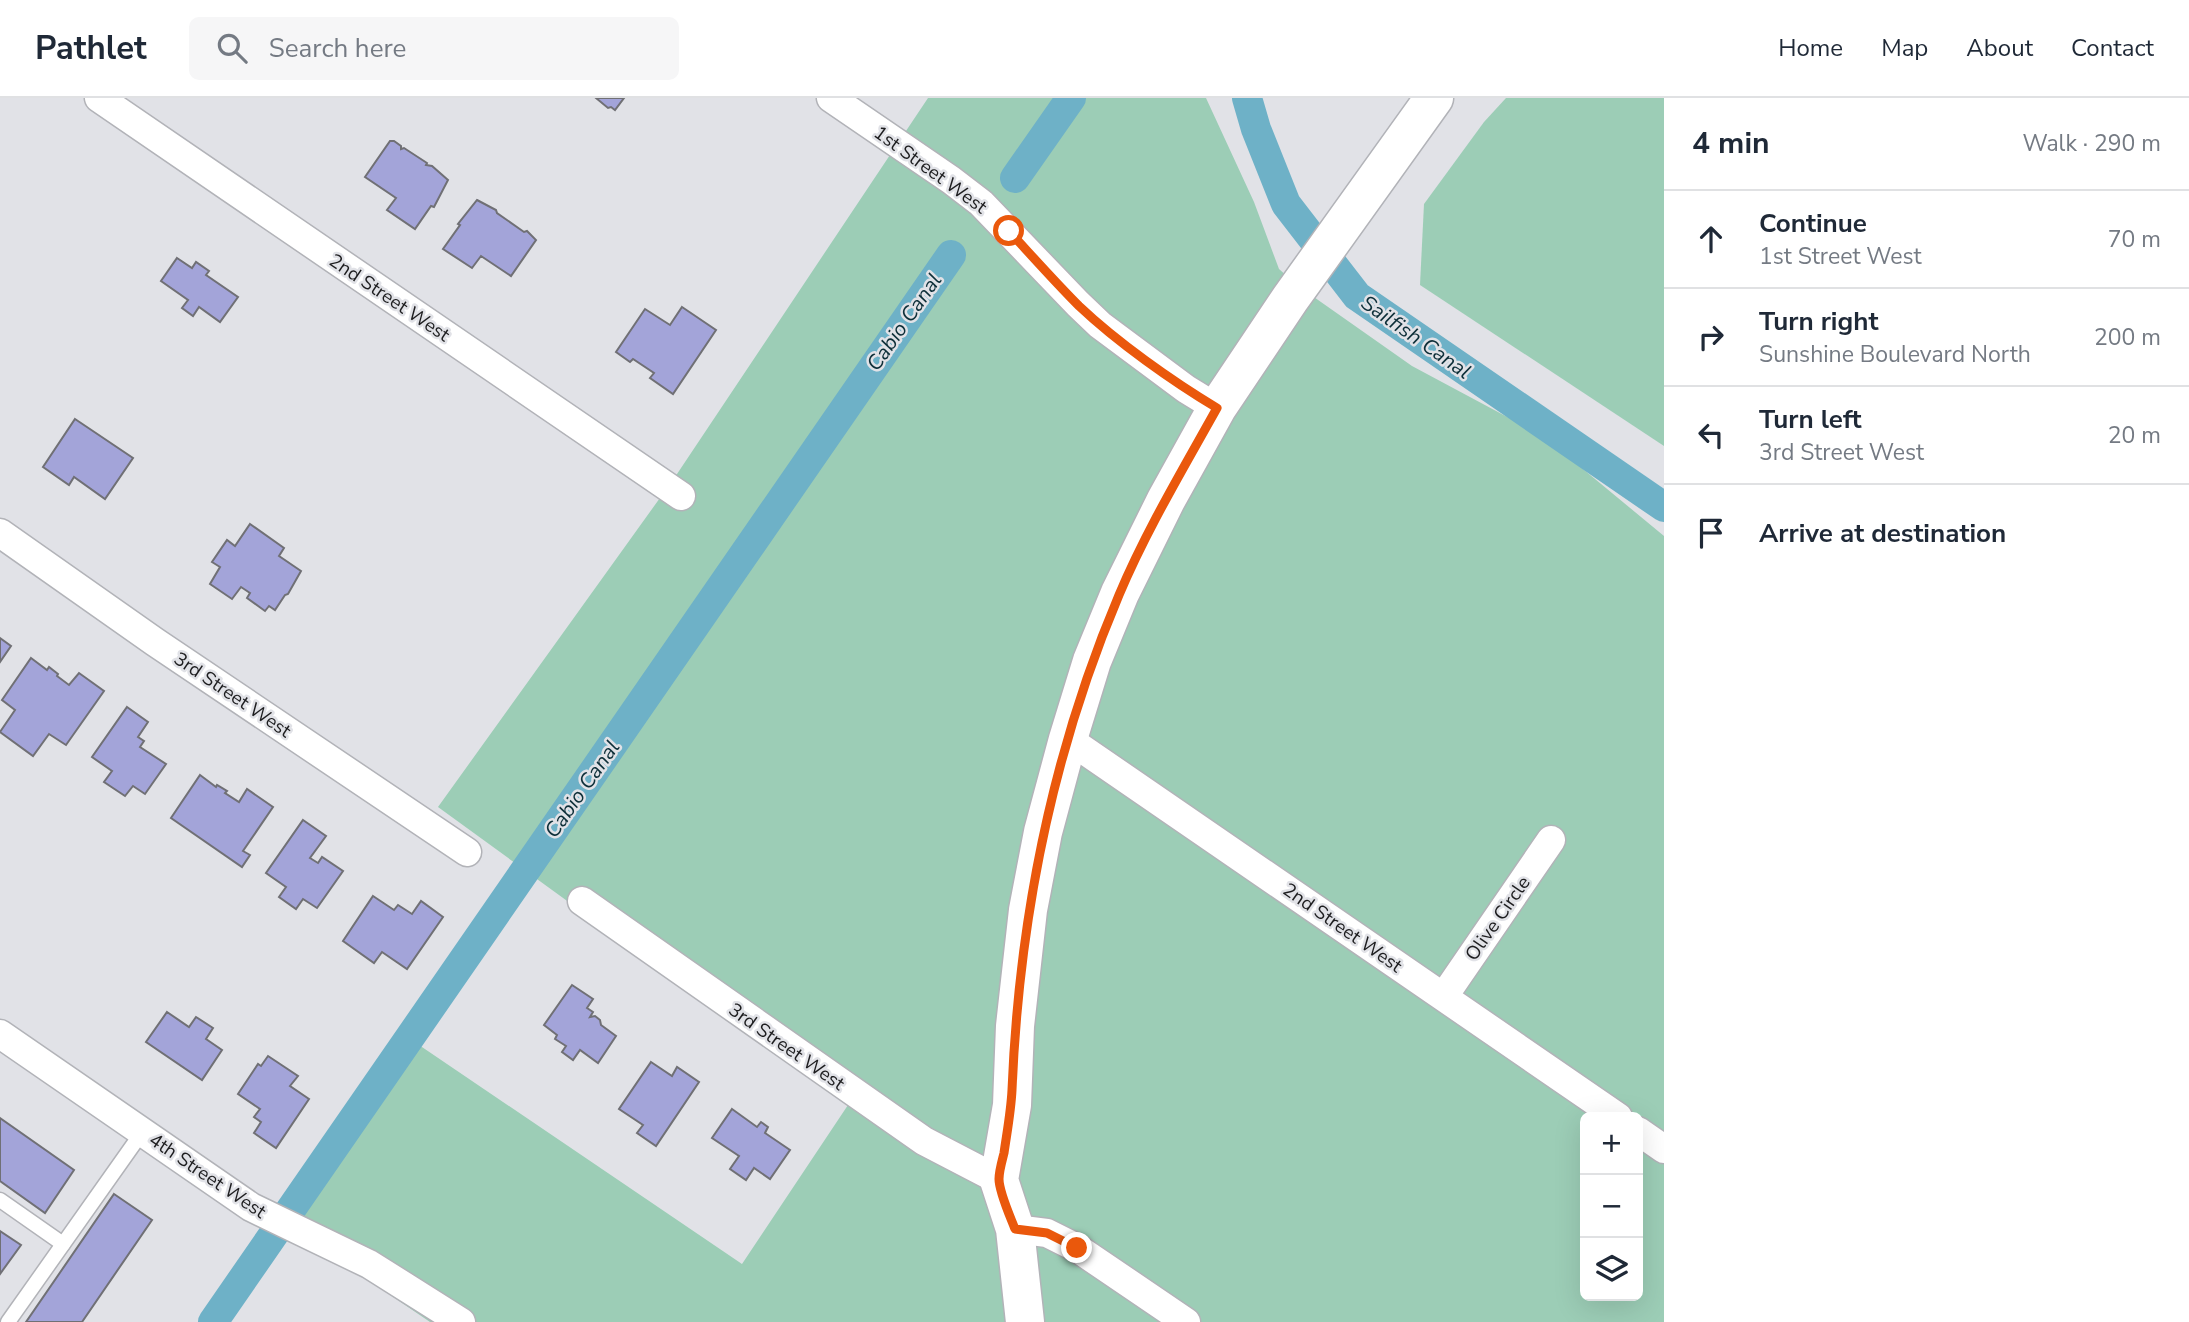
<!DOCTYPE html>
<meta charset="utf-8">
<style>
:root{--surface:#fff;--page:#f6f6f7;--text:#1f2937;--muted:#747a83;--line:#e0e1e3}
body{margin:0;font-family:"Nunito Sans",sans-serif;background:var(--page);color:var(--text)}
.controls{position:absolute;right:21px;bottom:21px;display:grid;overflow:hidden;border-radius:10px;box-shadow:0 7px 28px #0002}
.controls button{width:63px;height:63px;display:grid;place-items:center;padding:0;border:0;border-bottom:2px solid var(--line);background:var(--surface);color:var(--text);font:35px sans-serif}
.stop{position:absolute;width:21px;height:21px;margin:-16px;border:5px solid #ea580c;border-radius:50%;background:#fff}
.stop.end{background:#ea580c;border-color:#fff;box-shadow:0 2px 7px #0008}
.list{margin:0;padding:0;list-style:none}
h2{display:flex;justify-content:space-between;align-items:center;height:91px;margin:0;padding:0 28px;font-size:30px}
h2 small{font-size:23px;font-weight:400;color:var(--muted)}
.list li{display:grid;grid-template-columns:46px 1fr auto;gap:21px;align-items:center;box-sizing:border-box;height:98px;padding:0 28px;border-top:2px solid var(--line)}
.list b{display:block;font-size:26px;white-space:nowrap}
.list p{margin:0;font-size:23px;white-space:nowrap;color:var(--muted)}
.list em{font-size:23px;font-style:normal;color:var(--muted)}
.icon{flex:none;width:38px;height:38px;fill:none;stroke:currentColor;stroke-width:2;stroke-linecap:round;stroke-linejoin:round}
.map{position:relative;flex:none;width:1664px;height:1224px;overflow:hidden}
header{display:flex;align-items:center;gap:42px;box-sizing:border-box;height:98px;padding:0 35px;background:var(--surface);border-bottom:2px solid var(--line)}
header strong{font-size:33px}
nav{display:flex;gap:38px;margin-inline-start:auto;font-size:24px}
.search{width:490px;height:63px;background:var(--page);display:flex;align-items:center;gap:18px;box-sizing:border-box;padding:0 24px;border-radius:10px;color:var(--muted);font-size:26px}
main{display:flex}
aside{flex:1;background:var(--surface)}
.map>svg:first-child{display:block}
.green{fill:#9ccdb6;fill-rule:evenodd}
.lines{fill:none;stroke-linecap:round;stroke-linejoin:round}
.canal{stroke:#6eb1c7;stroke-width:30}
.building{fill:#a3a4d9;stroke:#707075;stroke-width:2}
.lane-casing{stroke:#b2b3b8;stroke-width:17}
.street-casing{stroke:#b2b3b8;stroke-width:31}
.secondary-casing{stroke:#b2b3b8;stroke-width:41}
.lane{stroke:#fff;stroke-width:14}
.street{stroke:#fff;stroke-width:28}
.secondary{stroke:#fff;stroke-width:38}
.route{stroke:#ea580c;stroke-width:9}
.labels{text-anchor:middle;stroke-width:5;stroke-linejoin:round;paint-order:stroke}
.street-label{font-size:19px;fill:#1d1d1f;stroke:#e1e2e7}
.water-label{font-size:21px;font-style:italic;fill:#0d2f39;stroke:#e1e2e7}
</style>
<header>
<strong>Pathlet</strong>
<div class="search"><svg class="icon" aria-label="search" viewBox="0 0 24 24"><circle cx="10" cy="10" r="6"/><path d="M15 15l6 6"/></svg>Search here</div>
<nav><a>Home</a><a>Map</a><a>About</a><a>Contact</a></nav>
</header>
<main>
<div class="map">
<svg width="1664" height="1224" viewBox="0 0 1664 1224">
<rect width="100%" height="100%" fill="#e1e2e7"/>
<!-- green -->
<g class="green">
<polygon points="928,0 1206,0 1254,104 1279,171 1288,179 1078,559 1000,1136 1010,1224 430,1224 286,1126 419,947 742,1166 848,1007 438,709 675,379"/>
<polygon points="1506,0 1664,0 1664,348 1420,187 1424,106 1484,24"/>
<path d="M1311,197L1412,268L1543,338L1664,438V1224H1041L1015,1079L1043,813L1082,645L1134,500L1230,317ZM1585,1019H1638V1198H1585Z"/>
</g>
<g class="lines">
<!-- canal -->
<g class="canal">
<polyline points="1247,0 1256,31 1286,106 1357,198 1664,409"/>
<polyline points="1015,80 1071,0"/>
<polyline points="213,1224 951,157"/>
</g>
</g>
<!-- building -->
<g class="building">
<polygon points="596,0 624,0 615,12 611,9 608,10"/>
<polygon points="390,43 394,43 401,48 401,51 404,50 427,65 426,67 432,68 448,82 434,109 431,108 415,131 387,112 396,100 365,79"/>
<polygon points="477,102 496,112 497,115 524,134 527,133 536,142 511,178 481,158 472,170 443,151 460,127 458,126"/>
<polygon points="177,160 192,170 196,164 209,173 206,177 238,199 220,224 199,209 193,218 182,210 188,202 161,183"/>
<polygon points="682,209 716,232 673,296 650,280 654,275 633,261 630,264 616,254 645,211 670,227"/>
<polygon points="75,321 133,360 105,401 74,379 69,387 43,369"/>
<polygon points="250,426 284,450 279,458 301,473 288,496 285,497 275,512 269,508 265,513 247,500 250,495 241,489 232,501 210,486 220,469 212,464 227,442 235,448"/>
<polygon points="0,540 11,548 0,564"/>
<polygon points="31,560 47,572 49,569 58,576 57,578 69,587 79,575 104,593 66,647 49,636 33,658 0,634 15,612 2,602"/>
<polygon points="127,609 148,624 138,639 144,643 140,649 166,666 145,696 133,688 125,698 104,684 112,673 92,659"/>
<polygon points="200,677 216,689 217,687 227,693 225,695 239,704 247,691 273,709 243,753 250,757 242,769 171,720"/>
<polygon points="303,722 326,738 310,760 318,765 322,759 343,773 317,810 303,801 296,811 279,799 286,789 266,775"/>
<polygon points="373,798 394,812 398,807 412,816 421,803 443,819 407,871 382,854 374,865 343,843"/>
<polygon points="572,887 593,901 587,910 593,914 590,919 595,918 600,922 601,927 616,938 598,965 580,952 573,962 562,954 566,948 555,941 557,937 544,927"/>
<polygon points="167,914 189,929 196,919 213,930 206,941 222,952 202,982 146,944"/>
<polygon points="268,958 298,978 290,988 309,1001 276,1050 254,1035 261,1024 254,1019 260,1011 238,996 258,966 261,968"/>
<polygon points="651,964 672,978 677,969 699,984 656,1048 637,1035 643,1027 619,1011"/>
<polygon points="732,1011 757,1029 761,1024 768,1029 765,1035 790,1052 770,1081 754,1070 746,1082 730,1071 739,1058 712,1040"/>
<polygon points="0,1020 74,1072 45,1115 0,1083"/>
<polygon points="114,1096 152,1122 82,1224 26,1224"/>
<polygon points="0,1133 21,1147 0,1176"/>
</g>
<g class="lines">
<!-- lane casing -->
<g class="lane-casing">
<g id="lane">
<polyline points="0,1102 63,1146"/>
<polyline points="8,1224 143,1033"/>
</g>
</g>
<!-- street casing -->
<g class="street-casing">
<g id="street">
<polyline points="99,0 681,398"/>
<polyline points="831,0 951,82 981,105 1078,206 1100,227 1186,291 1217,310"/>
<polyline points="0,435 155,544 467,754"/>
<polyline points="1068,641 1618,1019"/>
<polyline points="582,803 924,1043 999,1082"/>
<polyline points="1444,898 1551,742"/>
<polyline points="0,936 251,1109 369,1166 461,1224"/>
<polyline points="1638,1033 1664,1051"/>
<polyline points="1015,1131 1047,1135 1077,1150 1186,1224"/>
</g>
</g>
<!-- secondary casing -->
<g class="secondary-casing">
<polyline id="secondary" points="1025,1224 1015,1131 999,1082 1012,1007 1015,928 1028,812 1043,734 1068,641 1092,563 1120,495 1166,402 1217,310 1290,201 1434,0"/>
</g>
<!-- lane -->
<use href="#lane" class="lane"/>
<!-- street -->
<use href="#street" class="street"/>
<!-- secondary -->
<use href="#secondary" class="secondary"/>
</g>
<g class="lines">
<!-- route -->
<path class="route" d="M1009,133C1032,158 1055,184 1079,208C1117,244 1172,283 1217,310C1183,371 1146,433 1119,497C1052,655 1019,821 1012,992C1011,1013 1007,1034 1004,1055C1002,1063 999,1073 999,1081C999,1094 1010,1118 1015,1131L1047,1135L1077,1150"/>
</g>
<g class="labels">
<!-- street labels -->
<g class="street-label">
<text transform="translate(931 71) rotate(36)" y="7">1st Street West</text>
<text transform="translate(390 199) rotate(34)" y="7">2nd Street West</text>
<text transform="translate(233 596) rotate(34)" y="7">3rd Street West</text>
<text transform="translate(1497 820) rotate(-55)" y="7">Olive Circle</text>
<text transform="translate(1343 829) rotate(35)" y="7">2nd Street West</text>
<text transform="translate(787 948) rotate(35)" y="7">3rd Street West</text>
<text transform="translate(208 1077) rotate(34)" y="7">4th Street West</text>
</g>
<!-- water labels -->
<g class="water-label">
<text transform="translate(904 224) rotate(-55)" y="7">Cabio Canal</text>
<text transform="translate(1416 239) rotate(35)" y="7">Sailfish Canal</text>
<text transform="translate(582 691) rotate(-55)" y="7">Cabio Canal</text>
</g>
</g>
</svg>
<div class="controls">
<button>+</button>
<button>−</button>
<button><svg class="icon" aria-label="layers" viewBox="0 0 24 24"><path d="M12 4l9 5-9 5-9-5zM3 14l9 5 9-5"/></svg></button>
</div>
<div class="stop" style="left:1009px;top:133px"></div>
<div class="stop end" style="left:1077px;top:1150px"></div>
</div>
<aside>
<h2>4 min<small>Walk · 290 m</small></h2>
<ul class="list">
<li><svg class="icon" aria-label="ahead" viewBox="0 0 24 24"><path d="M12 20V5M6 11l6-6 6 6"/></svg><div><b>Continue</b><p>1st Street West</p></div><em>70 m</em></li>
<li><svg class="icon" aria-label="right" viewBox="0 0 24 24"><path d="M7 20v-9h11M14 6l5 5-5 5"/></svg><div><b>Turn right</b><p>Sunshine Boulevard North</p></div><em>200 m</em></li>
<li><svg class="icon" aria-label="left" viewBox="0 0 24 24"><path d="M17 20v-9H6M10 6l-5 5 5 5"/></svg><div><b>Turn left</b><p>3rd Street West</p></div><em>20 m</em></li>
<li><svg class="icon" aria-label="arrive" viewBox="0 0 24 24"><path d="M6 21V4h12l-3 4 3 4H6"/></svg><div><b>Arrive at destination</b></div></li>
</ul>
</aside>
</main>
